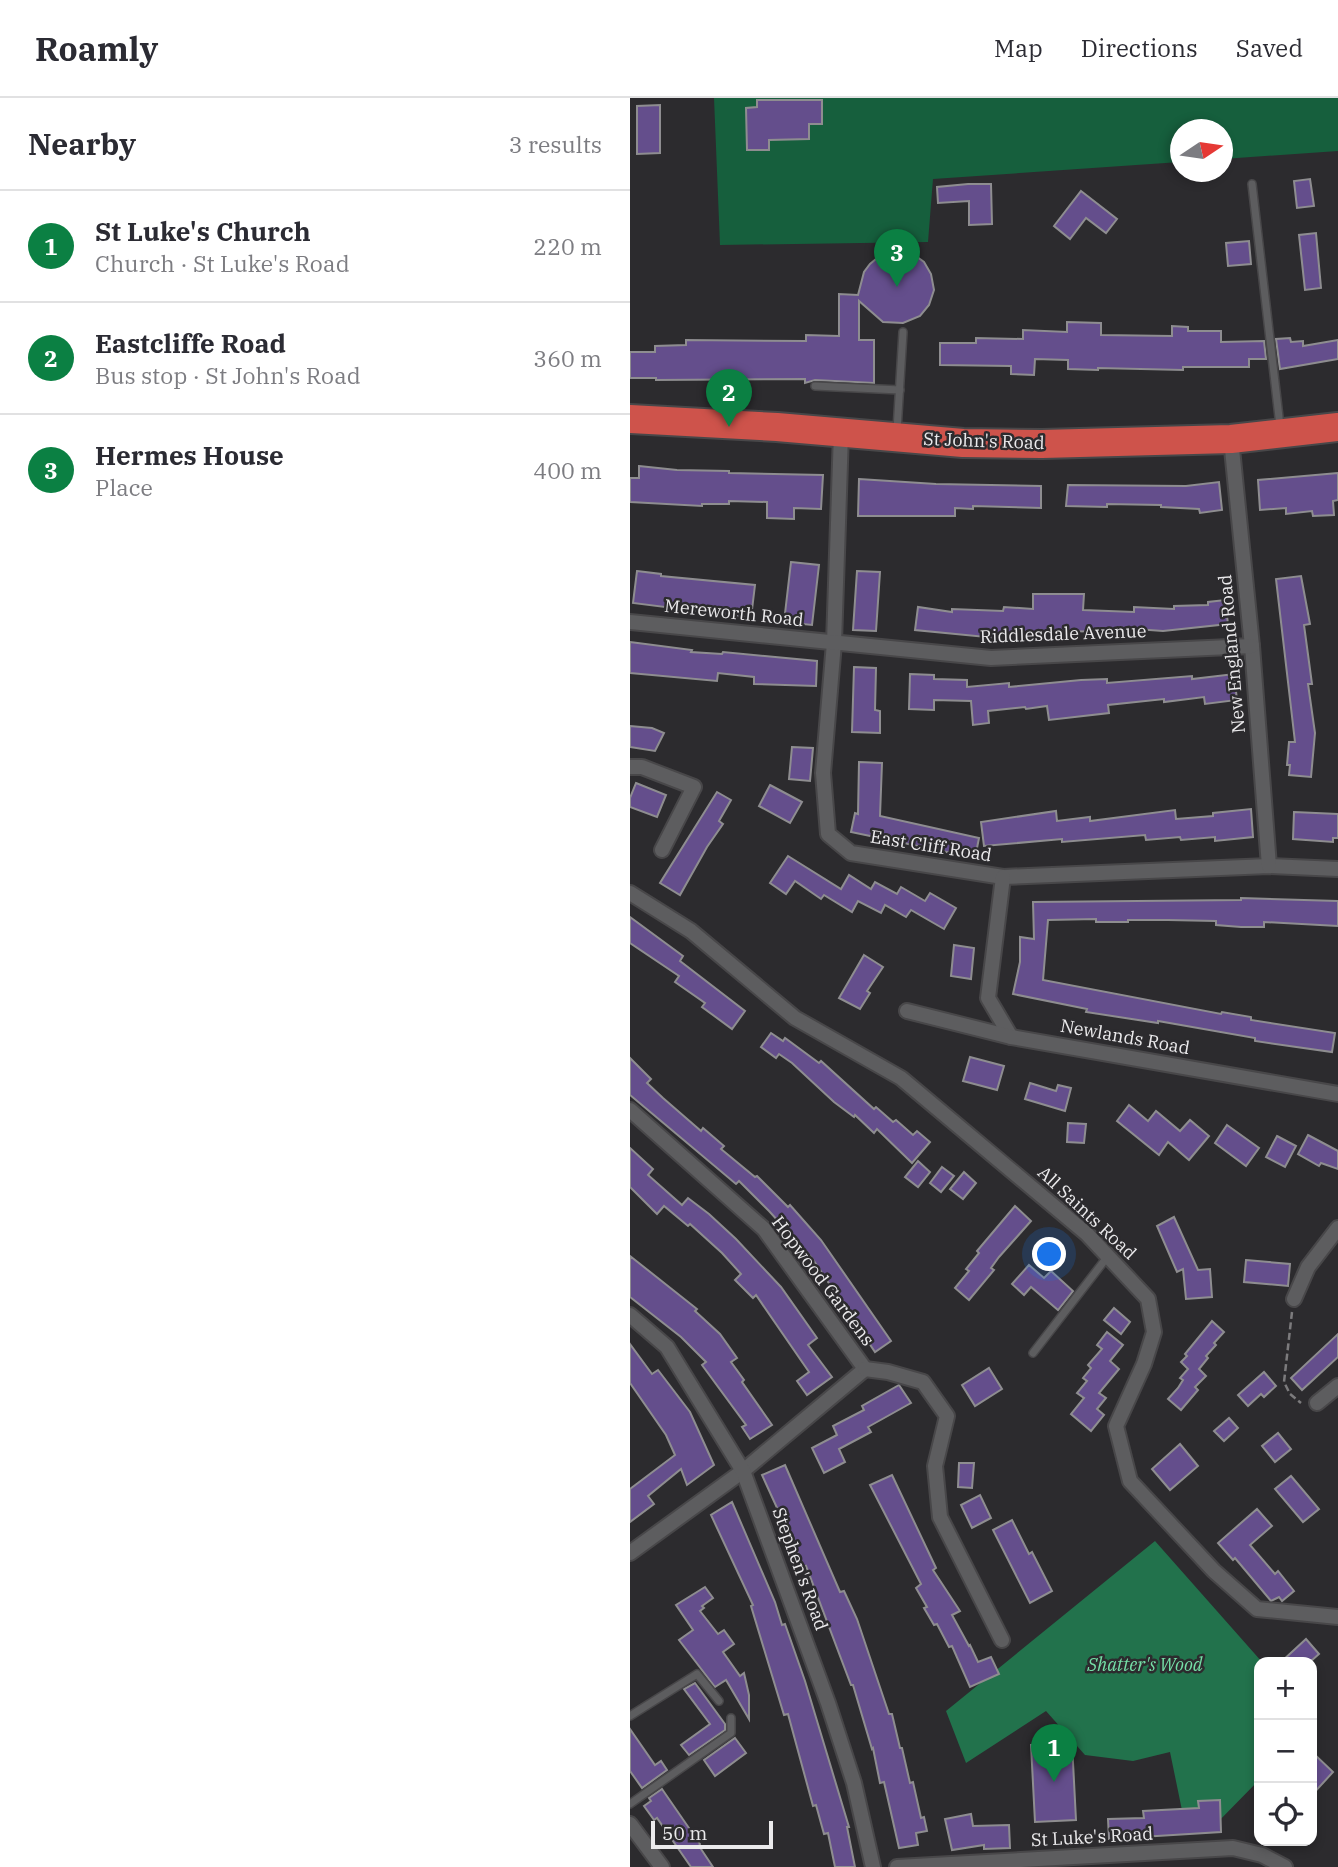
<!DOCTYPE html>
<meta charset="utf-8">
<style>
:root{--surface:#fff;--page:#f7f7f7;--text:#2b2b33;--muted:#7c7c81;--line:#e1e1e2;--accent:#0b8043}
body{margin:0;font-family:"IBM Plex Serif",serif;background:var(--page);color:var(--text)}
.controls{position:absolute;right:21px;bottom:21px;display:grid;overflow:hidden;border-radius:14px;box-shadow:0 4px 10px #0003}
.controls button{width:63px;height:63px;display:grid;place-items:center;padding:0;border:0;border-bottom:2px solid var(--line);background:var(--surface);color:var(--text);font:35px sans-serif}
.compass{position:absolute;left:540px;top:21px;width:63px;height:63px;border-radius:50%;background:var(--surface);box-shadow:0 4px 10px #0003;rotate:77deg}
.scale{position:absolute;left:21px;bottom:18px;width:122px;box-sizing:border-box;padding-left:7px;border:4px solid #ebeaec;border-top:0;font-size:19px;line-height:24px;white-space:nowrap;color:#ebeaec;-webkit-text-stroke:5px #2c2b2e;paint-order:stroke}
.you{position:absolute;left:420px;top:1157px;width:24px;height:24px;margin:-18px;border:5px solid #fff;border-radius:50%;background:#1a73e8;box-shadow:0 0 0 10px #1a73e833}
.badge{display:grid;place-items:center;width:46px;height:46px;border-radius:50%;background:var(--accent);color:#fff;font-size:23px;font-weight:700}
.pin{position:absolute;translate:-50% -58px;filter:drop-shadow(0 2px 4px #0008)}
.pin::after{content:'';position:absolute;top:37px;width:24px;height:21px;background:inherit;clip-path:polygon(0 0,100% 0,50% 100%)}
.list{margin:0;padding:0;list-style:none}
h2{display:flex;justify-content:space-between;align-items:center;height:91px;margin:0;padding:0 28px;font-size:30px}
h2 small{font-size:23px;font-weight:400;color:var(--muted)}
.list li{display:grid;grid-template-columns:46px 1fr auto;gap:21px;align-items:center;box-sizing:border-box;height:112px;padding:0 28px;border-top:2px solid var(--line)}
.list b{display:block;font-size:26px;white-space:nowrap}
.list p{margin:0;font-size:23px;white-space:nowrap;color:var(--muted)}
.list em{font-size:23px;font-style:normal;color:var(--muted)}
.icon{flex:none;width:38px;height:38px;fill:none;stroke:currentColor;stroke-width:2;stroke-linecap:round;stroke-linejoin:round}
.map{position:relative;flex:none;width:708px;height:1769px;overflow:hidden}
header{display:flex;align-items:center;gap:42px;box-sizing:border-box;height:98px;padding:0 35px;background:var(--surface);border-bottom:2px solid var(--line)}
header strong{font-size:33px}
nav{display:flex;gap:38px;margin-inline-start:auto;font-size:24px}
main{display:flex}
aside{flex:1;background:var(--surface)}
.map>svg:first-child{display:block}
.green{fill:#165f3d}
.forest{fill:#22724c}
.building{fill:#644e8c;stroke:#8e8d90;stroke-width:2}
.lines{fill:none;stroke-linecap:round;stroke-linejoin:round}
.lane-casing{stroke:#484749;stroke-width:10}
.street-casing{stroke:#484749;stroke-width:18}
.highway-casing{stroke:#484749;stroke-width:32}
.path{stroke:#7c7b7d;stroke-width:2.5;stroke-dasharray:7 3.5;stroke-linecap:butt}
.lane{stroke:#5d5d5f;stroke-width:7}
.street{stroke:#5d5d5f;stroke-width:14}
.highway{stroke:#ce534b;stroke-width:28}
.labels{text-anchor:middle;stroke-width:5;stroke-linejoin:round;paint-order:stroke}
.street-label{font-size:18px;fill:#ebeaec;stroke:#2c2b2e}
.park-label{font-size:18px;font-style:italic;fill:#75dfa7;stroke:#2c2b2e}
</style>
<header>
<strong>Roamly</strong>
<nav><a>Map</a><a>Directions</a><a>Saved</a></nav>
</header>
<main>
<aside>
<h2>Nearby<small>3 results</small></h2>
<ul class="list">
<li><span class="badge">1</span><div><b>St Luke's Church</b><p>Church · St Luke's Road</p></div><em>220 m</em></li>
<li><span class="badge">2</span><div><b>Eastcliffe Road</b><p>Bus stop · St John's Road</p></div><em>360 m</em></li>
<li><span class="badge">3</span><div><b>Hermes House</b><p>Place</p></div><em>400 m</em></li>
</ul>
</aside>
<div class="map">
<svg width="708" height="1769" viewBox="0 0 708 1769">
<rect width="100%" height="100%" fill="#2c2b2e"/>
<!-- green -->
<polygon class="green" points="84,0 708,0 708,53 593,61 592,32 550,32 550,64 303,81 298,144 90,147"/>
<!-- forest -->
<polygon class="forest" points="525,1443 632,1564 629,1564 629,1682 584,1728 554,1722 540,1654 503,1663 455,1657 416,1613 336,1665 316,1613"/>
<!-- building -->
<g class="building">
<polygon points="127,2 192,2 192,26 179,26 179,41 139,42 139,52 117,52 116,10 127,9"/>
<polygon points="30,7 30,55 7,56 7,8"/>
<polygon points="680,81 684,108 667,110 664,83"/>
<polygon points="338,86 361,86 362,126 339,127 339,103 308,105 307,89"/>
<polygon points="451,93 487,121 476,135 456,120 440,141 424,128"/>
<polygon points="686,135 691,190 675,192 669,137"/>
<polygon points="619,143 621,166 598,168 596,145"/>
<polygon points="268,153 283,156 294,164 301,176 304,192 299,207 290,218 273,225 253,224 229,203 229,242 244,242 244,285 185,282 175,285 175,281 26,282 26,280 0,280 0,254 25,254 25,248 56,247 56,242 176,243 176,237 209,238 209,196 228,197 234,174 240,166 252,156"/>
<polygon points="437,224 471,225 471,237 542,238 542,228 558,229 558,233 591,233 591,244 634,243 636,261 619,261 619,269 553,269 553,272 468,270 468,272 438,271 438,262 405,261 404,277 381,276 381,268 310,267 310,245 346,245 346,240 393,241 393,232 437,234"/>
<polygon points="660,240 661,244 673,243 673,248 708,242 708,261 650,271 646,241"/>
<polygon points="9,368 47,372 99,373 99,375 193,377 191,411 164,410 164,421 137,420 137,404 99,403 99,406 72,406 72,408 0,404 0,380 9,380"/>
<polygon points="708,375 708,402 703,403 704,417 683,418 682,413 656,416 656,410 630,412 628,382"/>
<polygon points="229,381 306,386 411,388 411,410 343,408 343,411 325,410 325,418 228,418"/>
<polygon points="589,384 592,412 570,415 569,411 531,409 531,407 477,406 477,409 436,408 438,387 556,388"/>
<polygon points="161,464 189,467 182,527 154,524"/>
<polygon points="7,473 31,476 31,478 125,487 121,520 3,505"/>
<polygon points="227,473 250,474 246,533 223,532"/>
<polygon points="671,478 680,526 674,527 682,586 678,586 685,635 681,679 659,677 660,667 657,667 659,644 665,644 646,481"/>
<polygon points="403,496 454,496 453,512 504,514 504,509 544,511 544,508 578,507 578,504 595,502 598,526 533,533 492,530 492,534 425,533 425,538 366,538 366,540 285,532 288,509 322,514 322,511 373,513 374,509 403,511"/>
<polygon points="0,544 62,552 61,554 92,556 93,554 187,563 186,588 124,586 124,579 88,575 87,583 0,575"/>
<polygon points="224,569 246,570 245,612 250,613 250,635 222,634"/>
<polygon points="280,576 304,577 304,581 337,582 337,589 379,585 379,589 451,582 477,581 477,585 562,578 562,581 604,576 607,602 575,606 574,599 534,604 534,601 478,607 479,615 419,622 417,608 396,611 395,609 358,613 359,625 343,627 341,603 304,602 304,612 279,611"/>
<polygon points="0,628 22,630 34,635 25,653 0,649"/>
<polygon points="162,649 183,650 180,683 159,681"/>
<polygon points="229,664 252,665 250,718 349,740 345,760 221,734 225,715 228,716"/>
<polygon points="6,685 36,697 27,719 0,709 0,700"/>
<polygon points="140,687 172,704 160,725 129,708"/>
<polygon points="87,694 101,702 89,723 93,726 77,749 50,797 30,785"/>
<polygon points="621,711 623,739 585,743 585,739 551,742 550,739 516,742 515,737 432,744 432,741 354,748 351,724 426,713 427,723 460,719 460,723 545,712 546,721 583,718 583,715"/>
<polygon points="664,714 708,716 708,740 703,740 703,744 663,741"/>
<polygon points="158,758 211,791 219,777 241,791 245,784 267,796 271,789 295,803 300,795 326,810 314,831 281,812 276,819 255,807 251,815 228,803 222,814 194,797 191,801 165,783 156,796 140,785"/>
<polygon points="611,800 708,803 708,828 634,824 634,829 611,829 586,827 586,823 538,822 498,822 498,824 466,824 466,821 418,822 413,882 591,916 592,914 621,919 621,922 705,935 702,954 625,943 625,940 528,923 528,925 456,914 457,911 383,896 390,864 390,839 404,841 403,804 611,802"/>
<polygon points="0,819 53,858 50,863 115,913 102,931 72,909 75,905 45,884 49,878 0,845"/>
<polygon points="324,847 344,850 341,881 321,878"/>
<polygon points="234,857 253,869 237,893 240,895 230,911 209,900"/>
<polygon points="141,935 153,943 155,940 189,965 191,963 244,1011 246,1009 263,1024 266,1022 283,1037 287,1033 300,1044 282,1065 247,1031 244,1035 225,1017 224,1019 204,1004 162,965 149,956 146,960 131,949"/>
<polygon points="340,959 374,968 367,992 333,983"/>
<polygon points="0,960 21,981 17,985 33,1000 71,1033 73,1030 94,1048 91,1051 125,1079 127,1078 158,1109 160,1107 191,1142 261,1243 245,1254 182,1160 139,1113 109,1083 106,1086 0,997"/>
<polygon points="400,985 426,993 428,987 441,990 435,1013 395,1001"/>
<polygon points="499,1007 518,1023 526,1013 550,1033 560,1022 579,1038 559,1062 538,1044 529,1057 487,1023"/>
<polygon points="438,1025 456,1026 454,1045 437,1044"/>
<polygon points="597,1027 629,1050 616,1068 585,1045"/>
<polygon points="678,1037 708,1053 708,1071 691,1065 689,1068 668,1056"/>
<polygon points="647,1038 666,1048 655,1069 636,1059"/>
<polygon points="0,1050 23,1071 18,1077 52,1107 58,1100 79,1116 106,1141 151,1189 187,1240 178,1247 202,1279 177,1297 167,1283 179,1274 126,1197 123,1200 105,1182 111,1176 92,1155 60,1126 58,1128 34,1108 27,1116 0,1089"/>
<polygon points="288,1063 300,1074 288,1089 275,1079"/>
<polygon points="312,1069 324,1078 311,1094 300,1085"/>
<polygon points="334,1074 346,1085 333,1101 320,1091"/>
<polygon points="385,1108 401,1123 369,1159 361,1170 364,1172 339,1202 325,1190 339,1173 336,1171 349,1155 347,1153"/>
<polygon points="544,1119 568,1172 580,1171 582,1199 556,1201 553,1171 547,1174 527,1128"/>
<polygon points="0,1158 67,1211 65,1213 90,1236 107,1260 101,1264 114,1282 112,1284 142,1327 120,1341 112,1329 116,1327 72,1267 76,1264 51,1239 0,1199"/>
<polygon points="616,1162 660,1166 658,1188 614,1184"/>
<polygon points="399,1167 414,1180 421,1173 443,1193 428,1212 401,1189 394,1197 382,1186"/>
<polygon points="484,1210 500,1224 491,1236 474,1222"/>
<polygon points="582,1223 594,1234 584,1245 586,1247 576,1258 578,1260 569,1271 576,1278 565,1289 568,1292 551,1312 538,1301 548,1290 553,1282 550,1280 558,1271 551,1264 557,1258 555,1256"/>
<polygon points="477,1234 493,1247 480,1263 489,1271 469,1295 476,1300 467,1311 474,1317 461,1333 441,1316 454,1300 447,1295 457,1283 453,1280 461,1270 458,1267 472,1251 467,1247"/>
<polygon points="708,1236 708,1259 672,1292 661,1280"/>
<polygon points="0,1246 22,1276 28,1272 60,1314 84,1367 57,1387 51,1371 18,1398 24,1406 0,1424 0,1391 45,1357 36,1337 0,1285"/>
<polygon points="359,1270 372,1291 345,1308 332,1287"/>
<polygon points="634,1274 646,1288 634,1299 631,1296 618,1308 608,1297"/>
<polygon points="269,1287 281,1305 238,1329 241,1334 209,1351 215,1364 194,1375 182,1350 207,1337 203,1328 234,1312 232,1308"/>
<polygon points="599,1320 608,1330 594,1343 584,1333"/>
<polygon points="648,1335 661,1351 645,1364 632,1348"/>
<polygon points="550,1346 568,1368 540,1392 522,1371"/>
<polygon points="329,1365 344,1365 342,1390 328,1389"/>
<polygon points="155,1367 210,1494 214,1493 227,1521 259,1616 262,1616 270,1650 272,1650 280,1685 283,1684 291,1720 294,1719 297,1733 286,1735 288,1747 269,1750 254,1684 250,1685 243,1650 242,1651 223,1587 221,1587 176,1468 174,1469 132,1377"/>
<polygon points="262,1377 306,1470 303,1472 330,1513 322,1517 339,1548 340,1547 348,1564 361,1559 369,1576 340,1589 322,1548 319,1549 307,1526 304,1527 294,1510 297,1509 286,1490 291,1486 240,1387"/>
<polygon points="661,1378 689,1411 673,1424 645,1391"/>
<polygon points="350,1397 361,1420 342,1430 331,1407"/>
<polygon points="102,1404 145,1504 152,1527 155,1526 175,1583 219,1729 217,1729 225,1769 205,1769 198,1735 194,1736 186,1707 183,1708 158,1616 154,1617 121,1508 123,1507 81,1417"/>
<polygon points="627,1411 642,1428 620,1447 645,1476 648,1473 664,1493 652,1503 649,1499 641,1503 605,1460 603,1462 588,1445"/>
<polygon points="382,1422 399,1456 402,1454 422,1493 400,1505 363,1432"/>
<polygon points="75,1489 83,1500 72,1508 74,1510 70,1513 88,1536 94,1532 104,1546 93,1554 110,1578 114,1575 119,1597 119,1621 96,1582 85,1589 49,1542 63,1532 46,1507"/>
<polygon points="676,1541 689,1556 680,1564 651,1564"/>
<polygon points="65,1585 95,1626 95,1632 59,1657 51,1647 80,1626 54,1591"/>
<polygon points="0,1631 25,1667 31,1663 37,1672 12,1690 0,1673"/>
<polygon points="105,1640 116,1655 85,1678 74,1662"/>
<polygon points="442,1645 446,1722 405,1724 401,1647"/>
<polygon points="682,1654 703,1674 682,1697"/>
<polygon points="32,1691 70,1746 69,1748 83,1769 61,1769 27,1720 24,1722 14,1708 21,1703 19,1700"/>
<polygon points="590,1702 591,1734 479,1741 478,1721 514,1720 513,1713 569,1710 568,1703"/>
<polygon points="341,1716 343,1728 379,1727 380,1750 354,1751 354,1747 322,1752 315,1721"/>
</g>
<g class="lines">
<!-- lane casing -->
<g class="lane-casing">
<g id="lane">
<polyline points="622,86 650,328"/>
<polyline points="185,288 270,292"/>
<polyline points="267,332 273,234"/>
<polyline points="403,1255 478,1158"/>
<polyline points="0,1618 67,1576 89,1603"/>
<polyline points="0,1706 101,1635 101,1620"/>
</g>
</g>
<!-- street casing -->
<g class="street-casing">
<g id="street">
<polyline points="211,335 204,545 193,675 198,736 221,755 373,779 639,768 708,771"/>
<polyline points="601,341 622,548 639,768"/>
<polyline points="0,524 361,560 622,548"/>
<polyline points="0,669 12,669 64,689 32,752"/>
<polyline points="373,779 358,900 381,939"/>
<polyline points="0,795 61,833 165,920 271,980 457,1136 518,1201 524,1234 514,1266 486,1328 500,1383 584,1473 627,1511 708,1519"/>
<polyline points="277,913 381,939 708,996"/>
<polyline points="0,1012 134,1131 235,1271 113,1373 0,1455"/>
<polyline points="664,1201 678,1169 708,1130"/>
<polyline points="0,1217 37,1249 113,1373 198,1605 224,1685 243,1769"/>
<polyline points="235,1271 258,1274 293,1284 317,1318 305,1368 310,1419 372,1542"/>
<polyline points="687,1305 708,1288"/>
<polyline points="0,1726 32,1769"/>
<polyline points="267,1769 603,1750 632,1757 655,1769"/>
</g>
</g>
<!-- highway casing -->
<g class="highway-casing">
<polyline id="highway" points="0,321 147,329 333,345 412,346 601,341 708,329"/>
</g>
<!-- path -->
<polyline class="path" points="662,1214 654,1284 660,1296 671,1305"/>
<!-- lane -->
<use href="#lane" class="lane"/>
<!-- street -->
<use href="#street" class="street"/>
<!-- highway -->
<use href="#highway" class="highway"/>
</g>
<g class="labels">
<!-- street labels -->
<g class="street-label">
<text transform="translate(354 343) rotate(2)" y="6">St John's Road</text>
<text transform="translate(104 515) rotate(6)" y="6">Mereworth Road</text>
<text transform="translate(433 536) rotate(-2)" y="6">Riddlesdale Avenue</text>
<text transform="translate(602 556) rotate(-95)" y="6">New England Road</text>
<text transform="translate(301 748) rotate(9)" y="6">East Cliff Road</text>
<text transform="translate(495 939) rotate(10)" y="6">Newlands Road</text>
<text transform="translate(457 1115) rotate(43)" y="6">All Saints Road</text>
<text transform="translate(193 1183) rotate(53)" y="6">Hopwood Gardens</text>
<text transform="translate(170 1471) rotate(70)" y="6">Stephen's Road</text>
<text transform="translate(462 1739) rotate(-3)" y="6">St Luke's Road</text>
</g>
<!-- park labels -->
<g class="park-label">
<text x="515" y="1573">Shatter's Wood</text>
</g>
</g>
</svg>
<div class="controls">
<button>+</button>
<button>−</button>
<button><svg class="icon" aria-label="locate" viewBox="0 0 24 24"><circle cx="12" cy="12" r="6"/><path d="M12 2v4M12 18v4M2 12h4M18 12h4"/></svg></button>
</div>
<svg class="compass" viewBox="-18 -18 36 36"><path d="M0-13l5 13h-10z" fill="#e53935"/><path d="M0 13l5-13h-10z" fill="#7c7c81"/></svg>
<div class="scale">50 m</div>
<div class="you"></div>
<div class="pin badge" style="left:424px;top:1684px">1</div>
<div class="pin badge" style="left:99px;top:329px">2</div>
<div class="pin badge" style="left:267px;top:189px">3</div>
</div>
</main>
